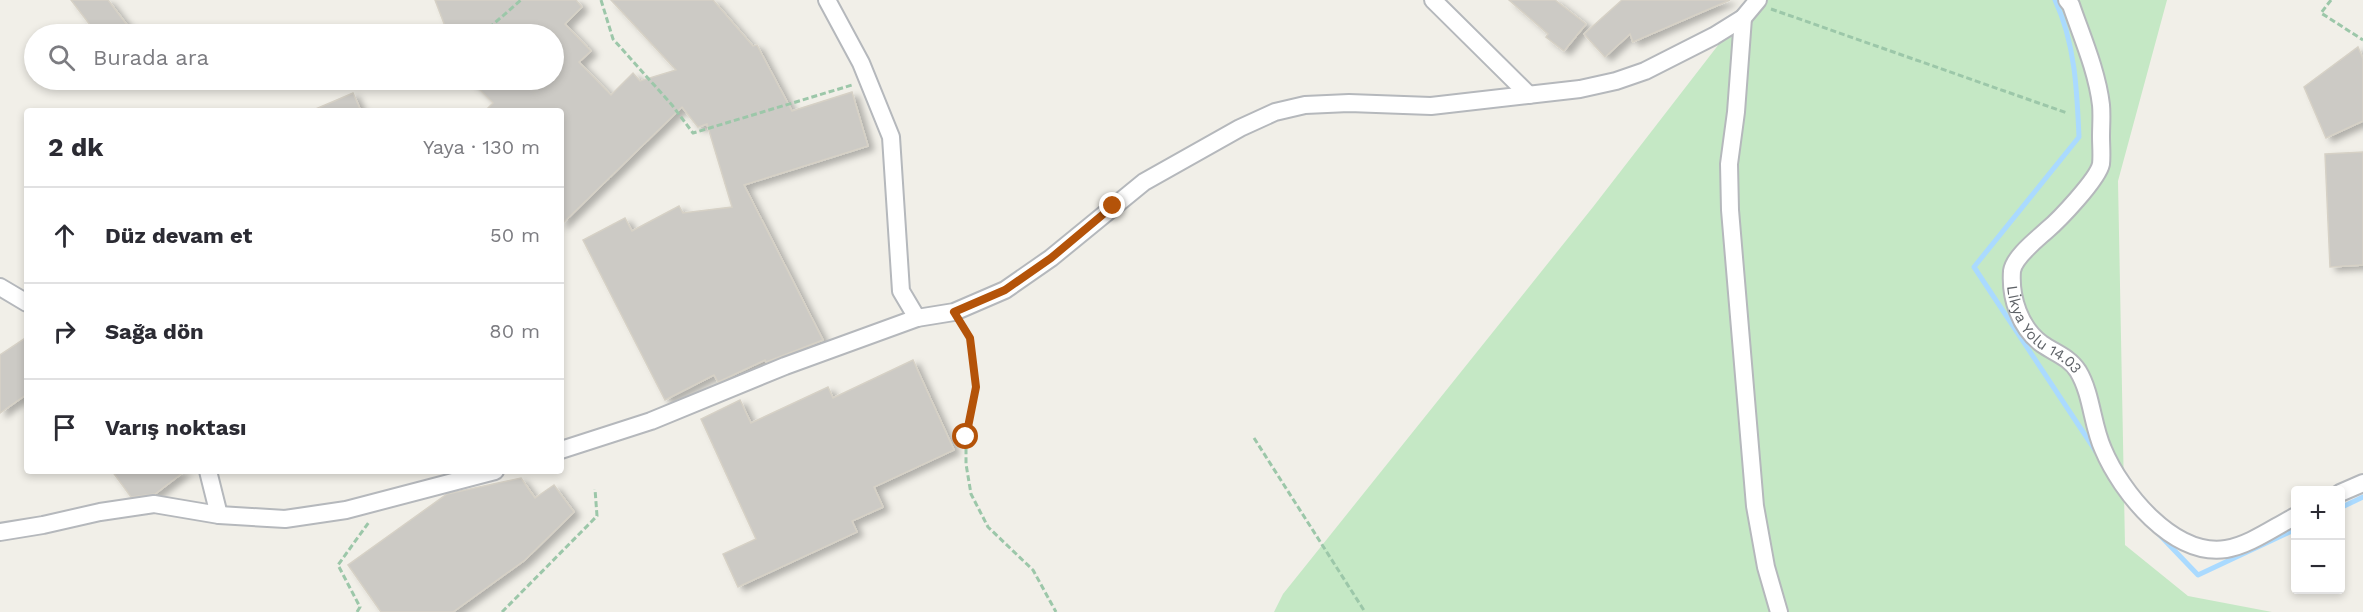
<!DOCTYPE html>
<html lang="tr">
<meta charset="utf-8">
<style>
:root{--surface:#fff;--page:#f2f2f3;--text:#2b2b33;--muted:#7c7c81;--line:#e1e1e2}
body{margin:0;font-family:"Work Sans",sans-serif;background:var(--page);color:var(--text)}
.controls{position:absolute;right:18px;bottom:18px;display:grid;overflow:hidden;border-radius:6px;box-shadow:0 3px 9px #0003}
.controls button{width:54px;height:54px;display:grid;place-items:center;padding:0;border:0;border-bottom:2px solid var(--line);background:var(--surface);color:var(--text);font:30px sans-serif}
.stop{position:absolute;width:18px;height:18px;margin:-14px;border:4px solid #b45309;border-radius:50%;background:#fff}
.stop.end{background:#b45309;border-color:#fff;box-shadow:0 2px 6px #0008}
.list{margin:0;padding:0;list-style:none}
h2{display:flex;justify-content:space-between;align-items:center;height:78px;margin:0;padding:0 24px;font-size:26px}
h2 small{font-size:20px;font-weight:400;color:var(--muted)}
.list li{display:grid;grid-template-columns:39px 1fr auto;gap:18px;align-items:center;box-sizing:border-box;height:96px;padding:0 24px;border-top:2px solid var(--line)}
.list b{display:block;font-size:22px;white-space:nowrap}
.list em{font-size:20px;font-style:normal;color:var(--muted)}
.icon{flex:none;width:33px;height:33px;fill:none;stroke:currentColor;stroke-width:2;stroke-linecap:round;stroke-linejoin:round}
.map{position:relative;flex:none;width:2363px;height:612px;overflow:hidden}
.search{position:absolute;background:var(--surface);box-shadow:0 3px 9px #0003;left:24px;top:24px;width:540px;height:66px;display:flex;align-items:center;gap:15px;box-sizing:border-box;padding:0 21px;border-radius:33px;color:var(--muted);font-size:22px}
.panel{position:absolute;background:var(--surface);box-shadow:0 3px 9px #0003;left:24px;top:108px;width:540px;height:366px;border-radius:6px}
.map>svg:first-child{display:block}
.green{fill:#c5e8c5}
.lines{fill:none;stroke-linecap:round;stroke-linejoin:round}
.stream{stroke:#aadaff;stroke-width:5}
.building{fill:#cccac5;stroke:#d6d1c6;stroke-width:1.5;filter:url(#shadow)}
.minor-casing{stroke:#b5b8bc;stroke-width:20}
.path{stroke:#9cc7a9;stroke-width:3;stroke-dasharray:6 3;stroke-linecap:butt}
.minor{stroke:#fff;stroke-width:16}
.route{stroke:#b45309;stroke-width:8}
.labels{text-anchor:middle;stroke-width:4.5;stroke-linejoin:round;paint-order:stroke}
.street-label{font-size:15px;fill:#5f6368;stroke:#fff}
</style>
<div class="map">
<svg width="2363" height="612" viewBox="0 0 2363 612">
<defs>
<filter id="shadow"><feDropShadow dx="6" dy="4" stdDeviation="3" flood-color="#0004"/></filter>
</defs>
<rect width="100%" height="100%" fill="#f1efe8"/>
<!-- green -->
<polygon class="green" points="1753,0 2167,0 2118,181 2125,545 2188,596 2272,612 1274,612 1283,594 1593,207"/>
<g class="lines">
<!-- stream -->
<g class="stream">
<path d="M2055,0C2075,43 2077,90 2079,137L1974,267L2097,453"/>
<polyline points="2340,508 2363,497"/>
<polyline points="2153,528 2198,575 2296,529"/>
</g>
</g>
<!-- building -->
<g class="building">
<polygon points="71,0 108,0 134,34 97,34"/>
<polygon points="435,0 576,0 582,7 565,24 591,51 579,62 611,95 633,73 640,81 676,70 611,0 713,0 753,46 757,45 792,111 852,92 868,146 744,185 823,340 766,362 765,360 718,382 714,375 665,400 583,240 625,218 632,231 679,206 683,213 732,207 707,124 698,127 682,107 561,225 561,111 485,111 493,103 470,80 554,80 554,34 448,34"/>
<polygon points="1509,0 1555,0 1586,24 1564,51 1546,37 1548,34"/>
<polygon points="1622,0 1730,0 1633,42 1630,34 1605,57 1584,34"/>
<polygon points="2358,47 2363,59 2363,121 2326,138 2304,87"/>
<polygon points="353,93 361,111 311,111"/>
<polygon points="2363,152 2363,265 2330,267 2325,154"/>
<polygon points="27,337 27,394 0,413 0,355"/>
<polygon points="913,360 954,450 874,487 883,507 852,521 857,532 738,587 723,554 756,539 701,419 740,400 751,423 828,387 833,398"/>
<polygon points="112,471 185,471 155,494 131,497"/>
<polygon points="521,478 535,498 554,485 574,512 525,560 453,612 381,612 348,565 447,494"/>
</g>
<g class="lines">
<!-- minor casing -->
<g class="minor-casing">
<g id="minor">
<polyline points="827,0 861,63 891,137 901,291 917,318"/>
<polyline points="1433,0 1529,95"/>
<path id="s1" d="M2067,0L2071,5C2082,37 2097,71 2101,105C2102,115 2101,126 2101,137C2101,145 2102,156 2101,164C2098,179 2059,220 2047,230C2036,240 2014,257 2012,271C2010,298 2020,328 2042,344C2055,353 2069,357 2078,371C2092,394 2092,425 2103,449C2121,492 2173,557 2226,549C2250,545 2274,527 2296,516"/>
<polyline points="1743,18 1736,112 1729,164 1730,210 1755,506 1766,567 1779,612"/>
<polyline points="0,287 27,303"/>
<polyline points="561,450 651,421 785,366 917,318 954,312 1005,290 1051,258 1144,182 1240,128 1275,112 1305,105 1349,103 1431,106 1580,89 1616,81 1645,71 1714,36 1743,18 1758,0"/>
<polyline points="208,471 219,515"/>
<polyline points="2340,493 2363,483"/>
<polyline points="0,532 43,525 100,512 154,504 219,515 285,519 346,510 495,471"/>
</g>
</g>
<!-- path -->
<g class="path">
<polyline points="601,0 613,39 672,105 693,133 852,85"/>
<polyline points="2331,0 2321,13 2363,40"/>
<polyline points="1771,9 2067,113"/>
<polyline points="482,34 521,0"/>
<polyline points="963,326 971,338 976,387 966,437 966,464 971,494 988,527 1033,570 1056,612"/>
<polyline points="1254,438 1365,612"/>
<polyline points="357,612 360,607 338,565 369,522"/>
<polyline points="502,612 597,516 595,489"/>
</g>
<!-- minor -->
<use href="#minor" class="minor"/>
</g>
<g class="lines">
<!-- route -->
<polyline class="route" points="966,437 976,387 970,338 954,312 1005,290 1051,258 1113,206"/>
</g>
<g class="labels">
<!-- street labels -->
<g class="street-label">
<text dy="5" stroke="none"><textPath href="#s1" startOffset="382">Lİkya Yolu 14.03</textPath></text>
</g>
</g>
</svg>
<div class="controls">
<button>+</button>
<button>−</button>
</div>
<div class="stop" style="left:966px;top:437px"></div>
<div class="stop end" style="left:1113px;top:206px"></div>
<div class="search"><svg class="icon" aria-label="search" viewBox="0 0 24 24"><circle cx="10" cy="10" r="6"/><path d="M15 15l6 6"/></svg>Burada ara</div>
<section class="panel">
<h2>2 dk<small>Yaya · 130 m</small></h2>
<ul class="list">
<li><svg class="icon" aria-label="ahead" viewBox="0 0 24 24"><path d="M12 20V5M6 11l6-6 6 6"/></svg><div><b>Düz devam et</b></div><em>50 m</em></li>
<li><svg class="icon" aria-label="right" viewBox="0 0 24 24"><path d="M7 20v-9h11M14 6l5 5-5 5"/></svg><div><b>Sağa dön</b></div><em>80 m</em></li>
<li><svg class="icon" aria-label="arrive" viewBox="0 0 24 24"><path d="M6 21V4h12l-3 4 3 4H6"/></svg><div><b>Varış noktası</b></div></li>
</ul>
</section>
</div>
